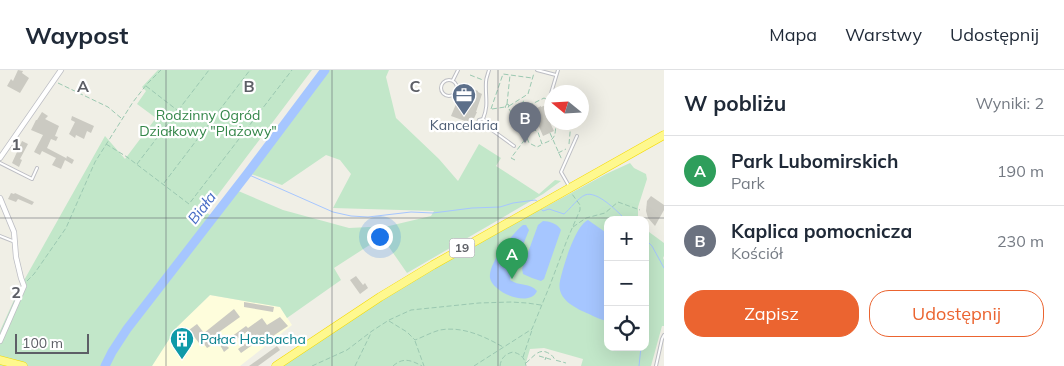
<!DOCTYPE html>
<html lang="pl">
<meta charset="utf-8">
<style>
:root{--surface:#fff;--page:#f2f2f3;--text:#1f2937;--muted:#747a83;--line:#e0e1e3;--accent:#eb6430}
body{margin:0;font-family:Mulish,sans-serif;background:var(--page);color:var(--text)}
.controls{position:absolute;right:15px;bottom:15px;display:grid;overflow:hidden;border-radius:10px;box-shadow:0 5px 20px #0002}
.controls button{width:45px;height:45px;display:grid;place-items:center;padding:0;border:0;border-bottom:1px solid var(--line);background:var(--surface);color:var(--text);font:25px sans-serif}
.compass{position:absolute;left:544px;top:15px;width:45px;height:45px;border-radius:50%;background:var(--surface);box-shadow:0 5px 20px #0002;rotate:288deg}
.scale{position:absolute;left:15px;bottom:12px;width:74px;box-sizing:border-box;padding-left:5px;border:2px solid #5d5f66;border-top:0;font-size:14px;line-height:18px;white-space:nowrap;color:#5d5f66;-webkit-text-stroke:4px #fff;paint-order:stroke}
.you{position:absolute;left:379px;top:166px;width:18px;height:18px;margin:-12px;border:4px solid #fff;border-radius:50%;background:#1a73e8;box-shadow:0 0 0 8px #1a73e833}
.badge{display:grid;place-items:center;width:32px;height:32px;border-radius:50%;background:var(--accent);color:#fff;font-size:16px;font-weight:700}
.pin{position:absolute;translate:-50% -41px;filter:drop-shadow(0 1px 2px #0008)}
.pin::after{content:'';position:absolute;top:26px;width:18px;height:15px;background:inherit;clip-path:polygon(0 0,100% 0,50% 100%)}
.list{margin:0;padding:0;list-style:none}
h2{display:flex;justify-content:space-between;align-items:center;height:65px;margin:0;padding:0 20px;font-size:21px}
h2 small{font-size:16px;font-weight:400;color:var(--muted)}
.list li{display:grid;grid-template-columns:32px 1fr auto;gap:15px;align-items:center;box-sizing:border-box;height:70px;padding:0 20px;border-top:1px solid var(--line)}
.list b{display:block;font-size:19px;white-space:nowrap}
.list p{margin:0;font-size:16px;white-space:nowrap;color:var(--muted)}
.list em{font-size:16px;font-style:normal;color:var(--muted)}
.actions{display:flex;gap:10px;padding:15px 20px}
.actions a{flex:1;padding:11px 0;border:1px solid var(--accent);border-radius:20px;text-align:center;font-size:18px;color:var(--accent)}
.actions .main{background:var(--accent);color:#fff}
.icon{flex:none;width:28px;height:28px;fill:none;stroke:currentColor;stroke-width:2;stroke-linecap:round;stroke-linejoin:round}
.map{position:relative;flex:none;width:664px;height:296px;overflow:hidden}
header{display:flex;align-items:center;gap:30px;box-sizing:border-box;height:70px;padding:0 25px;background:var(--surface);border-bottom:1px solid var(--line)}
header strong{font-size:24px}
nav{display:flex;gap:28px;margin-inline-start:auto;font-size:18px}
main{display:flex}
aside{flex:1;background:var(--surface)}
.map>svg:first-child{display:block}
.commercial{fill:#fefddc}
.green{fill:#c2e7c9}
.water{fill:#a6c6ff}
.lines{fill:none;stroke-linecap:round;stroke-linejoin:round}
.stream{stroke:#a6c6ff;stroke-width:1}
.river{stroke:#a6c6ff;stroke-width:9}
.building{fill:#cbcac2}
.lane-casing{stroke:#bdbec4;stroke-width:4}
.street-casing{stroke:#bdbec4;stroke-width:6}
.highway-casing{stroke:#f5da00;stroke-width:9}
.path{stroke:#9bc8b1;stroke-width:1;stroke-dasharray:5 2.5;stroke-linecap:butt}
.lane{stroke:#fff;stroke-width:2}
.street{stroke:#fff;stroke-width:4.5}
.highway{stroke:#fef88e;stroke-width:8}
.grid{fill:none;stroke:#5d5f66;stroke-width:1;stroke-opacity:0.55}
.labels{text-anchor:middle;stroke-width:4.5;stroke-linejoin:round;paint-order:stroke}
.shield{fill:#fff;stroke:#8e8f94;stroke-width:1}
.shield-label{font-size:12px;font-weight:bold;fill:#5d5f66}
.park-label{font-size:14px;fill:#348649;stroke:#fff}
.service-label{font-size:14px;fill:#4e5e75;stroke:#fff}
.culture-label{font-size:14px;fill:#0d838f;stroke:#fff;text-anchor:start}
.water-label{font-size:15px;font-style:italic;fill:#466bc5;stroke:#fff}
.grid-label{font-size:16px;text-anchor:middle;font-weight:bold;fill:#5d5f66;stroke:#fff;stroke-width:4.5;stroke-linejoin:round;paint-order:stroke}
</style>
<header>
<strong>Waypost</strong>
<nav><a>Mapa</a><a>Warstwy</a><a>Udostępnij</a></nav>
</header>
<main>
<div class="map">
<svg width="664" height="296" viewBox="0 0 664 296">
<rect width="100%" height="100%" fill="#f0efe6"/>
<!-- commercial -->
<polygon class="commercial" points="210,225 280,237 292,255 240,296 152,296 177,257"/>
<!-- green -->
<g class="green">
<polygon points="158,0 312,0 205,142 216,148 236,120 283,140 349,158 389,156 431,146 434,141 333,138 351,104 340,90 326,85 282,115 248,103 325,0 389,0 386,7 396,48 439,89 458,111 479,74 501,88 496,96 539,124 555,110 561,111 543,124 407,203 382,167 334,198 341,210 287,248 280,237 210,225 177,257 152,296 0,296 0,261 18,221 105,66 125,89 156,48 137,34 146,21 142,17"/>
<polygon points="630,93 634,98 646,104 647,109 638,137 638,150 608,150 608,277 645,277 645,159 664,173 664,186 663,188 664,190 664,256 662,256 651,296 581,296 583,289 544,278 530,279 525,296 282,296 382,229 478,173 537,140 538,141 606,104"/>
</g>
<!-- water -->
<g class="water">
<path d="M588,150L608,164V251C601,250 595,247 589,244C575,238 556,229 560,211C563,197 575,156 588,150Z"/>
<path d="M543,151C549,151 558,154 561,160L544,209L541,211L532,208L523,204L522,199L538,155Z"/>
<path d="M523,155H526L529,160L511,205L510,210C518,216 531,213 537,221C530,238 493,223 490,208C488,193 512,164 523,155Z"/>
</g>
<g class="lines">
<!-- stream -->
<g class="stream">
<polyline points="247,104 333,142 351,146 368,147 411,142 433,143 472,138 500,137 513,133 535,130 537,131"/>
<path d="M541,139L543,141L549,139L564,144C570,139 578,128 585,125C597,120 618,142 626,150"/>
<polyline points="645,169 652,176 664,198"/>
<polyline points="639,296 641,277"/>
</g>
<!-- river -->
<polyline class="river" points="105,296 112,282 127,259 247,104 325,0"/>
</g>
<!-- building -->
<g class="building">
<polygon points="18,0 23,1 22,3 29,8 20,23 7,16 11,9 13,11"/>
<polygon points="464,15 478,21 478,22 482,24 476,42 477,42 469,59 463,56 465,51 451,46"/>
<polygon points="546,35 547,39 550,37 552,41 552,44 547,46 554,61 543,66 537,52 535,53 530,43 535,40 535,39 541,36 541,37"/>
<polygon points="42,42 48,46 45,49 59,56 55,66 58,67 56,71 51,69 47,78 66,88 66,89 67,86 74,90 72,94 65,90 61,99 52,95 56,88 42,81 40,85 34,82 43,65 31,60 36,50 37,50"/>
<polygon points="72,46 94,56 91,63 87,61 84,69 76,65 75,68 69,64 75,52 71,50"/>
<polygon points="22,71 28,74 20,89 22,90 19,97 12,93"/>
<polygon points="11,123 14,124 15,123 34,132 32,135 18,129 16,132 8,129"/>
<polygon points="651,126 664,135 664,140 655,156 648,148 646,141 647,131"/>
<polygon points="356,206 363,215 365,213 368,218 360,224 350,210"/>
<polygon points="244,232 274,237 273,242 244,237"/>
<polygon points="234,239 240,247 208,270 212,275 207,278 202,271 199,273 189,260 197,254 204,263"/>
<polygon points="280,247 288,256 270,268 268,264 241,283 238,279 253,268 248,261 227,276 229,278 224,282 220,275 246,256 248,258 262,248 267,255"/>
<polygon points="277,276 280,280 258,296 249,296"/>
</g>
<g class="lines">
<!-- lane casing -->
<g class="lane-casing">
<g id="lane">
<polyline points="537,0 556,5"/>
<polyline points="453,10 458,0"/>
<circle cx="449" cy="18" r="8"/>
<polyline points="549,30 558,0"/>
<path d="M483,49C489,35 485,26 486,12C486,8 488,4 489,0"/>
<polyline points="485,55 481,57 479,56 478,52 479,50 483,49 485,51 485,55 514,76"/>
<polyline points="0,93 32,109 37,98"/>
<polyline points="569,116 561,102 577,66"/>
<polyline points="0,166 15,172"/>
<polyline points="656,296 662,269 664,265"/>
</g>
</g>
<!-- street casing -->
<g class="street-casing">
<g id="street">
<polyline points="0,88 61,0"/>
<polyline points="0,128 14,162 16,187 21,208 24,216 0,271"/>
</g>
</g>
<!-- highway casing -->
<g class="highway-casing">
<g id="highway">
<polyline points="0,290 23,296"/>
<polyline points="276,296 380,227 433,195 664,65"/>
</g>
</g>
<!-- path -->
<g class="path">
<polyline points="470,5 483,10"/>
<polyline points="58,13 108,37 121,48"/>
<polyline points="146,16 177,40"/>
<path d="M546,29L544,28L526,37L525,41L533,59L538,62L542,74C556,69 555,67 556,52"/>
<polyline points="507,34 510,5"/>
<polygon points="507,34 509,35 508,38 505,37"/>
<polyline points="509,36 528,24 534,3"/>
<polyline points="491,39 503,4 532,8"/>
<polyline points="492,39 505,37"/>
<polyline points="509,39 516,49"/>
<polyline points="518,50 524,29"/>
<polyline points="550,63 562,90"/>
<polyline points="527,68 529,73 537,77 541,75"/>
<polyline points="106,74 127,87 189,134 292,0"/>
<polyline points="569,74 571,52"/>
<polyline points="558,83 566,79"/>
<polyline points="515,90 511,88 532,60"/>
<polyline points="137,94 209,0"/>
<polyline points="164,113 250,0"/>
<polyline points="573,157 586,148 605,143 618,132 640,140"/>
<polyline points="27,211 34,204 66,158 95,92 133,32 147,14 161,0"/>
<path d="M389,251L407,262L415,270C423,267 432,262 440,260C462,256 484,266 503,277"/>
<polyline points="415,271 424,296"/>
<polyline points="539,286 553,290"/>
<polyline points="523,287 532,260"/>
<polyline points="545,290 546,287"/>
<path d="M526,293C532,288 538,279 546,282C551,284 553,286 555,290L566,293"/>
<polyline points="312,296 347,280 372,261 389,250 411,240 479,233 511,232 527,233 541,235"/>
<polyline points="355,296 371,263"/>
<path d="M393,296C403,287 411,290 422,296"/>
<polyline points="474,296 532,259 550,215 567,170 580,140 580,135 572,124"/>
<path d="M500,296C501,288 505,284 513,282C521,284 525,288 526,296"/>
</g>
<!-- lane -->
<use href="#lane" class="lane"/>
<!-- street -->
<use href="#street" class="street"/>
<!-- highway -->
<use href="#highway" class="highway"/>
</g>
<!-- grid -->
<path class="grid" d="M166,0V296M332,0V296M498,0V296M0,148H664"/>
<!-- icons -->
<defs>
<g id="office-pin" transform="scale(1.25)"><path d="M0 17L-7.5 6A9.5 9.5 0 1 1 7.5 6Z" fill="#5c6f8a" stroke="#fff"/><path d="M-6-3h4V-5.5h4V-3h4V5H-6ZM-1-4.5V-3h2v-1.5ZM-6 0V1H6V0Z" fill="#fff"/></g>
<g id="building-pin" transform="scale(1.25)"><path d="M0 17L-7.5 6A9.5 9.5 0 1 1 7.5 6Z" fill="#0f9aa8" stroke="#fff"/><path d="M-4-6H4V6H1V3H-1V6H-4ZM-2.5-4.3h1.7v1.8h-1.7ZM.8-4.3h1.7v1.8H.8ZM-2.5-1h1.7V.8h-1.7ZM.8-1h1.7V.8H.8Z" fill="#fff"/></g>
</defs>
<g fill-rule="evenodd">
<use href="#office-pin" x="464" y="25"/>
<use href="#building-pin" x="182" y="269"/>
</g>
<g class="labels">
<!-- shield labels -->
<rect class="shield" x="449.5" y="168.5" width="25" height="19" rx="4"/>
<g class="shield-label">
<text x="462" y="182">19</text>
</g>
<!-- park labels -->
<g class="park-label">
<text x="208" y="50">Rodzinny Ogród<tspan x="208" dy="16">Działkowy "Plażowy"</tspan></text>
</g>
<!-- service labels -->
<g class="service-label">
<text x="464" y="60">Kancelaria</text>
</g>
<!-- culture labels -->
<g class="culture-label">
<text x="200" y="274">Pałac Hasbacha</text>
</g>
<!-- water labels -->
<g class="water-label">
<text transform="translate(202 138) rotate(-53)" y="5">Biała</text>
</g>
</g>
<g class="grid-label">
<text x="83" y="22">A</text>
<text x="249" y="22">B</text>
<text x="415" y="22">C</text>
<text x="16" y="80">1</text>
<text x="16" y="228">2</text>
</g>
</svg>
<div class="controls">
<button>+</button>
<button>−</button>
<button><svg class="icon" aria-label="locate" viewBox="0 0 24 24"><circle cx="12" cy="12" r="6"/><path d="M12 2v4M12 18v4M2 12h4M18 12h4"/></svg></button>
</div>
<svg class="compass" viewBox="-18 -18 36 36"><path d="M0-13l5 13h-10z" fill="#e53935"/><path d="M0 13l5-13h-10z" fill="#747a83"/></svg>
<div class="scale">100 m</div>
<div class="you"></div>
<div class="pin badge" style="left:512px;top:209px;background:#2e9e5b">A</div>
<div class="pin badge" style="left:525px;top:73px;background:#6b7280">B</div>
</div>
<aside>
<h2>W pobliżu<small>Wyniki: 2</small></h2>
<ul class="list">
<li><span class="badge" style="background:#2e9e5b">A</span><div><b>Park Lubomirskich</b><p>Park</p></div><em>190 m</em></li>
<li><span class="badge" style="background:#6b7280">B</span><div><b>Kaplica pomocnicza</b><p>Kościół</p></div><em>230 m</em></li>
</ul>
<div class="actions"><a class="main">Zapisz</a><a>Udostępnij</a></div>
</aside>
</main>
